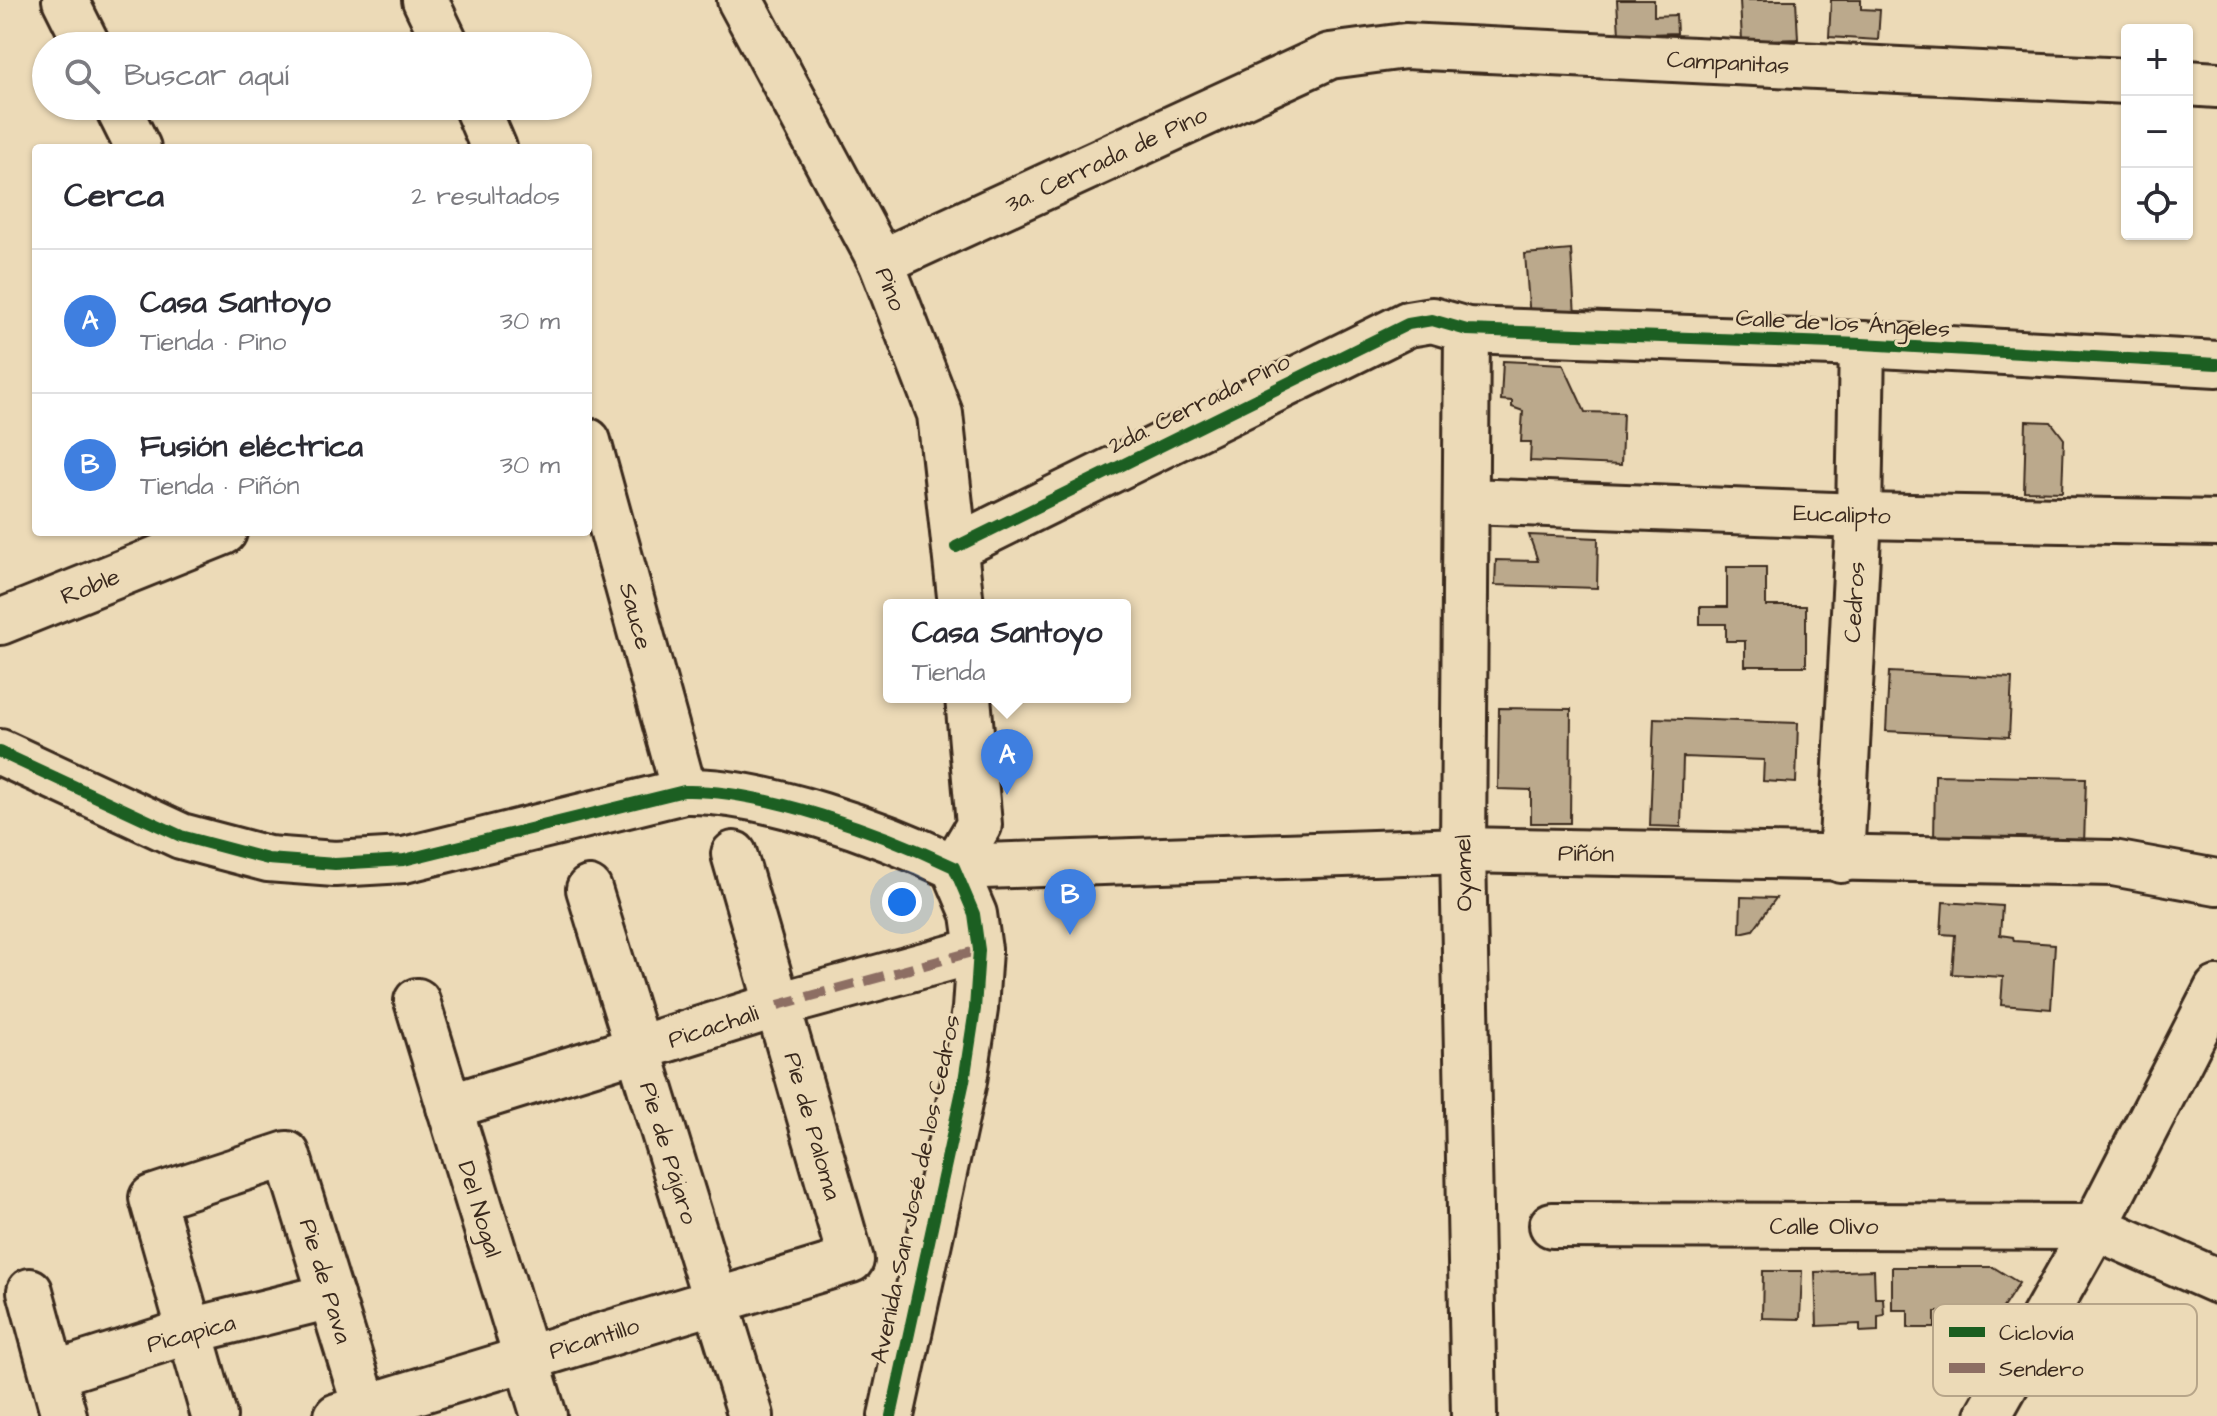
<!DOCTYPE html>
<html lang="es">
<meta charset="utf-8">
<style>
:root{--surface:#fff;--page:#f7f7f7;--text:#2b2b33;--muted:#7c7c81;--line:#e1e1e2;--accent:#c8321e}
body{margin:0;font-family:"Architects Daughter",sans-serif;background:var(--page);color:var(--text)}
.controls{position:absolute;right:24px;top:24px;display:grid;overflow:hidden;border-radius:8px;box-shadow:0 2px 6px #0004}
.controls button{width:72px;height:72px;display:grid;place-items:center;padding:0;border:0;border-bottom:2px solid var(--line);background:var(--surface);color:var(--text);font:40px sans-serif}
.you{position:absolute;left:902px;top:902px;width:28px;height:28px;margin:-20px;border:6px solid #fff;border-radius:50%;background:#1a73e8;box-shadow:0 0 0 12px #1a73e833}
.badge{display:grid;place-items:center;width:52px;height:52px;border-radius:50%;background:var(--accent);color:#fff;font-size:26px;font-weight:700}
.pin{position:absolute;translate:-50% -66px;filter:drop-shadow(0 2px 4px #0008)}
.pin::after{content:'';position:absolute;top:42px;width:28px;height:24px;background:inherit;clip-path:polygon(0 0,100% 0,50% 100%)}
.popup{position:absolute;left:883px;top:599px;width:248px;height:104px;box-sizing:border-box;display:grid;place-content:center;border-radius:8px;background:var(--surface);filter:drop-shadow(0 2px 6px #0005);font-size:26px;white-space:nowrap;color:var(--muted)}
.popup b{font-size:30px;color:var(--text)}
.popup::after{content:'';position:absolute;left:50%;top:100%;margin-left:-16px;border:16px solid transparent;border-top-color:var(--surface)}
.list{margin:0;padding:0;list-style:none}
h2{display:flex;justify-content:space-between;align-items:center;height:104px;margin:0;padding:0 32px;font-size:34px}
h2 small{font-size:26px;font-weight:400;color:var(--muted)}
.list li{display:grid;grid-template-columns:52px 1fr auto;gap:24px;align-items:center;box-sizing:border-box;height:144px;padding:0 32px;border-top:2px solid var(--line)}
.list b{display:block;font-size:30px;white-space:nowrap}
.list p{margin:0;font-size:26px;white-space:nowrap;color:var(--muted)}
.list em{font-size:26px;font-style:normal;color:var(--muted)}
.icon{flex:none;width:44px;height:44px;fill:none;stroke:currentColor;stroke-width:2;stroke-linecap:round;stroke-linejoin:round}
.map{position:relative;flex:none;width:2217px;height:1416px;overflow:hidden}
.search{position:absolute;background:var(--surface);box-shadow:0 2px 6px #0004;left:32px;top:32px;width:560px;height:88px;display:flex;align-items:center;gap:20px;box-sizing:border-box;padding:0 28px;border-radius:44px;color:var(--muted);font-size:30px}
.panel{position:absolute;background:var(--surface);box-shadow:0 2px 6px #0004;left:32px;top:144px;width:560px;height:392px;border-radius:8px}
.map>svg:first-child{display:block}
.building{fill:#bba98c;stroke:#3b2a1e;stroke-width:2}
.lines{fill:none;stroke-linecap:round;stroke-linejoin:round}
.minor-casing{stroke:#3b2a1e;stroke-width:50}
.minor{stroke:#ecdab7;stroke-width:44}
.quiet{stroke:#8d6e63;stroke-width:10;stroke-dasharray:20 10;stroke-linecap:butt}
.cycleway-casing{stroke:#ecdab7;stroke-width:17}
.cycleway{stroke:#1b5e20;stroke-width:12}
.labels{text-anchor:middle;stroke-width:6;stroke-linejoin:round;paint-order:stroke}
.street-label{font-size:24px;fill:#3b2a1e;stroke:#ecdab7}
.key{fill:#ecdab7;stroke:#b7a589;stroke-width:2}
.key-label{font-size:22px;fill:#3b2a1e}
</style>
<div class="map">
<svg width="2217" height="1416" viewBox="0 0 2217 1416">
<rect width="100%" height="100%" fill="#ecdab7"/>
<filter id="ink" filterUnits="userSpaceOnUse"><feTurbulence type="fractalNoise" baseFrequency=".0125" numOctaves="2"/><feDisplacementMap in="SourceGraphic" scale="16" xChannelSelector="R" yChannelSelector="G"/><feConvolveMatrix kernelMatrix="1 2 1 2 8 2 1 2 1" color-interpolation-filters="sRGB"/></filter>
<g filter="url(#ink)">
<!-- building -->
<g class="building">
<polygon points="1617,0 1654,0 1654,16 1676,15 1677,33 1619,35"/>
<polygon points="1740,0 1796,0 1798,39 1742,41"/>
<polygon points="1831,0 1861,0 1861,9 1880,10 1878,40 1829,37"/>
<polygon points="1571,250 1575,316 1530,319 1525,254"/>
<polygon points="1503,361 1563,364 1585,412 1623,413 1621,465 1530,461 1531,442 1521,442 1523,411 1512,407 1512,401 1501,400"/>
<polygon points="2026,421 2051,422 2064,439 2062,492 2024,491"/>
<polygon points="1529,535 1598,538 1597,588 1495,585 1496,560 1538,561"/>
<polygon points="1727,567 1766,567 1766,606 1806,606 1806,666 1745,666 1745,641 1726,641 1726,624 1700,624 1700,607 1727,607"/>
<polygon points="1889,672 2012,678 2009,737 1886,731"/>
<polygon points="1499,708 1571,709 1570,823 1531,823 1531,790 1498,789"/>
<polygon points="1654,718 1798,723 1796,783 1763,781 1764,760 1683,757 1681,827 1650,826"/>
<polygon points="1935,775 2086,778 2084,845 1934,842"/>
<polygon points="1741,897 1776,898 1753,930 1740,933"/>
<polygon points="1943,902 2002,906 2000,935 2013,937 2014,941 2055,944 2051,1009 2001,1005 2003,977 1952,974 1955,935 1941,934"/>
<polygon points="1892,1267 1993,1267 2019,1283 1993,1323 1969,1325 1964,1312 1935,1312 1935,1328 1908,1328 1908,1310 1892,1310"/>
<polygon points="1874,1270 1875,1298 1883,1298 1884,1315 1878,1316 1878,1331 1860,1332 1860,1324 1817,1326 1815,1272"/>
<polygon points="1763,1271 1802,1271 1800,1319 1762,1318"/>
</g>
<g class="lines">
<!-- minor casing -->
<g class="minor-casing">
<g id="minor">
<polyline points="65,0 88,46"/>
<polyline points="425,0 447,46"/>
<polyline points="740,0 881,262 940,414 961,605"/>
<polyline points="2187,83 2217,85"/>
<polyline points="117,106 138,148"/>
<polyline points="476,106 494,148"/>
<polyline points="881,262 1330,56 1405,46 2127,81"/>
<polyline points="1467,330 1463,850 1474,1416"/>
<polyline points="588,441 684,791"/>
<polyline points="1467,501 1859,516 2217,523"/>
<polyline points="956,547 1408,324 1432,320 1467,330 1862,344 2217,364"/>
<polyline points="0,622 224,532"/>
<path d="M0,752L181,836L268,859L335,864L404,860L684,791C762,789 883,833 954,867L974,914L979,950L975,1009L964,1081L891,1416"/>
<polyline points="1841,860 1859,516 1862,344"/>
<polyline points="954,867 1463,850 2113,863 2217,882"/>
<polyline points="954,867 979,825 968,697"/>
<polyline points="589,889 751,1416"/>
<polyline points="417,1001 544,1416"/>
<polyline points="449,1107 778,1005 979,950"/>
<polyline points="1552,1225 2095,1227 2217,1281"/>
<polyline points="30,1291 64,1416"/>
<polyline points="53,1374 190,1331 331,1296"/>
<polyline points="214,1416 152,1198 287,1154 368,1416"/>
<polyline points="337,1416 851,1260 734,854"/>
<polyline points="1988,1416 2095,1227 2217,989"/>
</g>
</g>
<!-- minor -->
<use href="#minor" class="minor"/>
<!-- quiet -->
<polyline class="quiet" points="778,1005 979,950"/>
<!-- cycleway casing -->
<g class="cycleway-casing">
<g id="cycleway">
<polyline points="956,547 1408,324 1432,320 1467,330 1862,344 2217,364"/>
<path d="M0,752L181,836L268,859L335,864L404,860L684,791C762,789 883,833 954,867L974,914L979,950L975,1009L964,1081L891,1416"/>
</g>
</g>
<!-- cycleway -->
<use href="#cycleway" class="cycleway"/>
</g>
</g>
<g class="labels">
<!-- street labels -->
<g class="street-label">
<text transform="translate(1728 62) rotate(3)" y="8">Campanitas</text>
<text transform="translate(1106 159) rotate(-25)" y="8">3a. Cerrada de Pino</text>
<text transform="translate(891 289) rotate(68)" y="8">Pino</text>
<text transform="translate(1843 323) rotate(3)" y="8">Calle de los Ángeles</text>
<text transform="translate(1199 403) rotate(-26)" y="8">2da. Cerrada Pino</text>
<text transform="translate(1842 514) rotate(2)" y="8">Eucalipto</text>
<text transform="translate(90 586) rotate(-22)" y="8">Roble</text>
<text transform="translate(1854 602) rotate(-87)" y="8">Cedros</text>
<text transform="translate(636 616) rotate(75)" y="8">Sauce</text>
<text transform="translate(1586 853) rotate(1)" y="8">Piñón</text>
<text transform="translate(1463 873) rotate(-91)" y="8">Oyamel</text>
<text transform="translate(713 1026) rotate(-18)" y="8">Picachali</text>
<text transform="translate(813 1126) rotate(74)" y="8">Pie de Paloma</text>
<text transform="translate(669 1153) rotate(73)" y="8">Pie de Pájaro</text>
<text transform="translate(915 1189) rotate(-78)" y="8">Avenida San José de los Cedros</text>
<text transform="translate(480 1209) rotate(73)" y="8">Del Nogal</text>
<text x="1824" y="1234">Calle Olivo</text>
<text transform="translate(326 1281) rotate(73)" y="8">Pie de Pava</text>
<text transform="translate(191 1333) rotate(-15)" y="8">Picapica</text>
<text transform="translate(594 1338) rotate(-17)" y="8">Picantillo</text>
</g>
</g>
<!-- legend -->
<rect x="1933" y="1304" width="264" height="92" rx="12" class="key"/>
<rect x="1949" y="1327" width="36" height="10" fill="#1b5e20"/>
<rect x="1949" y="1363" width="36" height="10" fill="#8d6e63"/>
<g class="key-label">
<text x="1999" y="1340">Ciclovía</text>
<text x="1999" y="1376">Sendero</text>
</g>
</svg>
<div class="controls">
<button>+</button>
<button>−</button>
<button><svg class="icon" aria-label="locate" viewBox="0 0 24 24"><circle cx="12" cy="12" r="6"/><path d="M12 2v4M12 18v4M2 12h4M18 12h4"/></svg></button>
</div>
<div class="you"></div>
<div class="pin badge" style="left:1007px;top:795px;background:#3f7fe0">A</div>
<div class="popup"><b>Casa Santoyo</b>Tienda</div>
<div class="pin badge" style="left:1070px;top:935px;background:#3f7fe0">B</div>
<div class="search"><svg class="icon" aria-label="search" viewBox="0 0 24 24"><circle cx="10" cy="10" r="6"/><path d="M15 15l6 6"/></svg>Buscar aquí</div>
<section class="panel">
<h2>Cerca<small>2 resultados</small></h2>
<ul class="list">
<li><span class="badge" style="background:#3f7fe0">A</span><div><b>Casa Santoyo</b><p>Tienda · Pino</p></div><em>30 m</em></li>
<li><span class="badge" style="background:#3f7fe0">B</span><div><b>Fusión eléctrica</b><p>Tienda · Piñón</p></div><em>30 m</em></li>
</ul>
</section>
</div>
